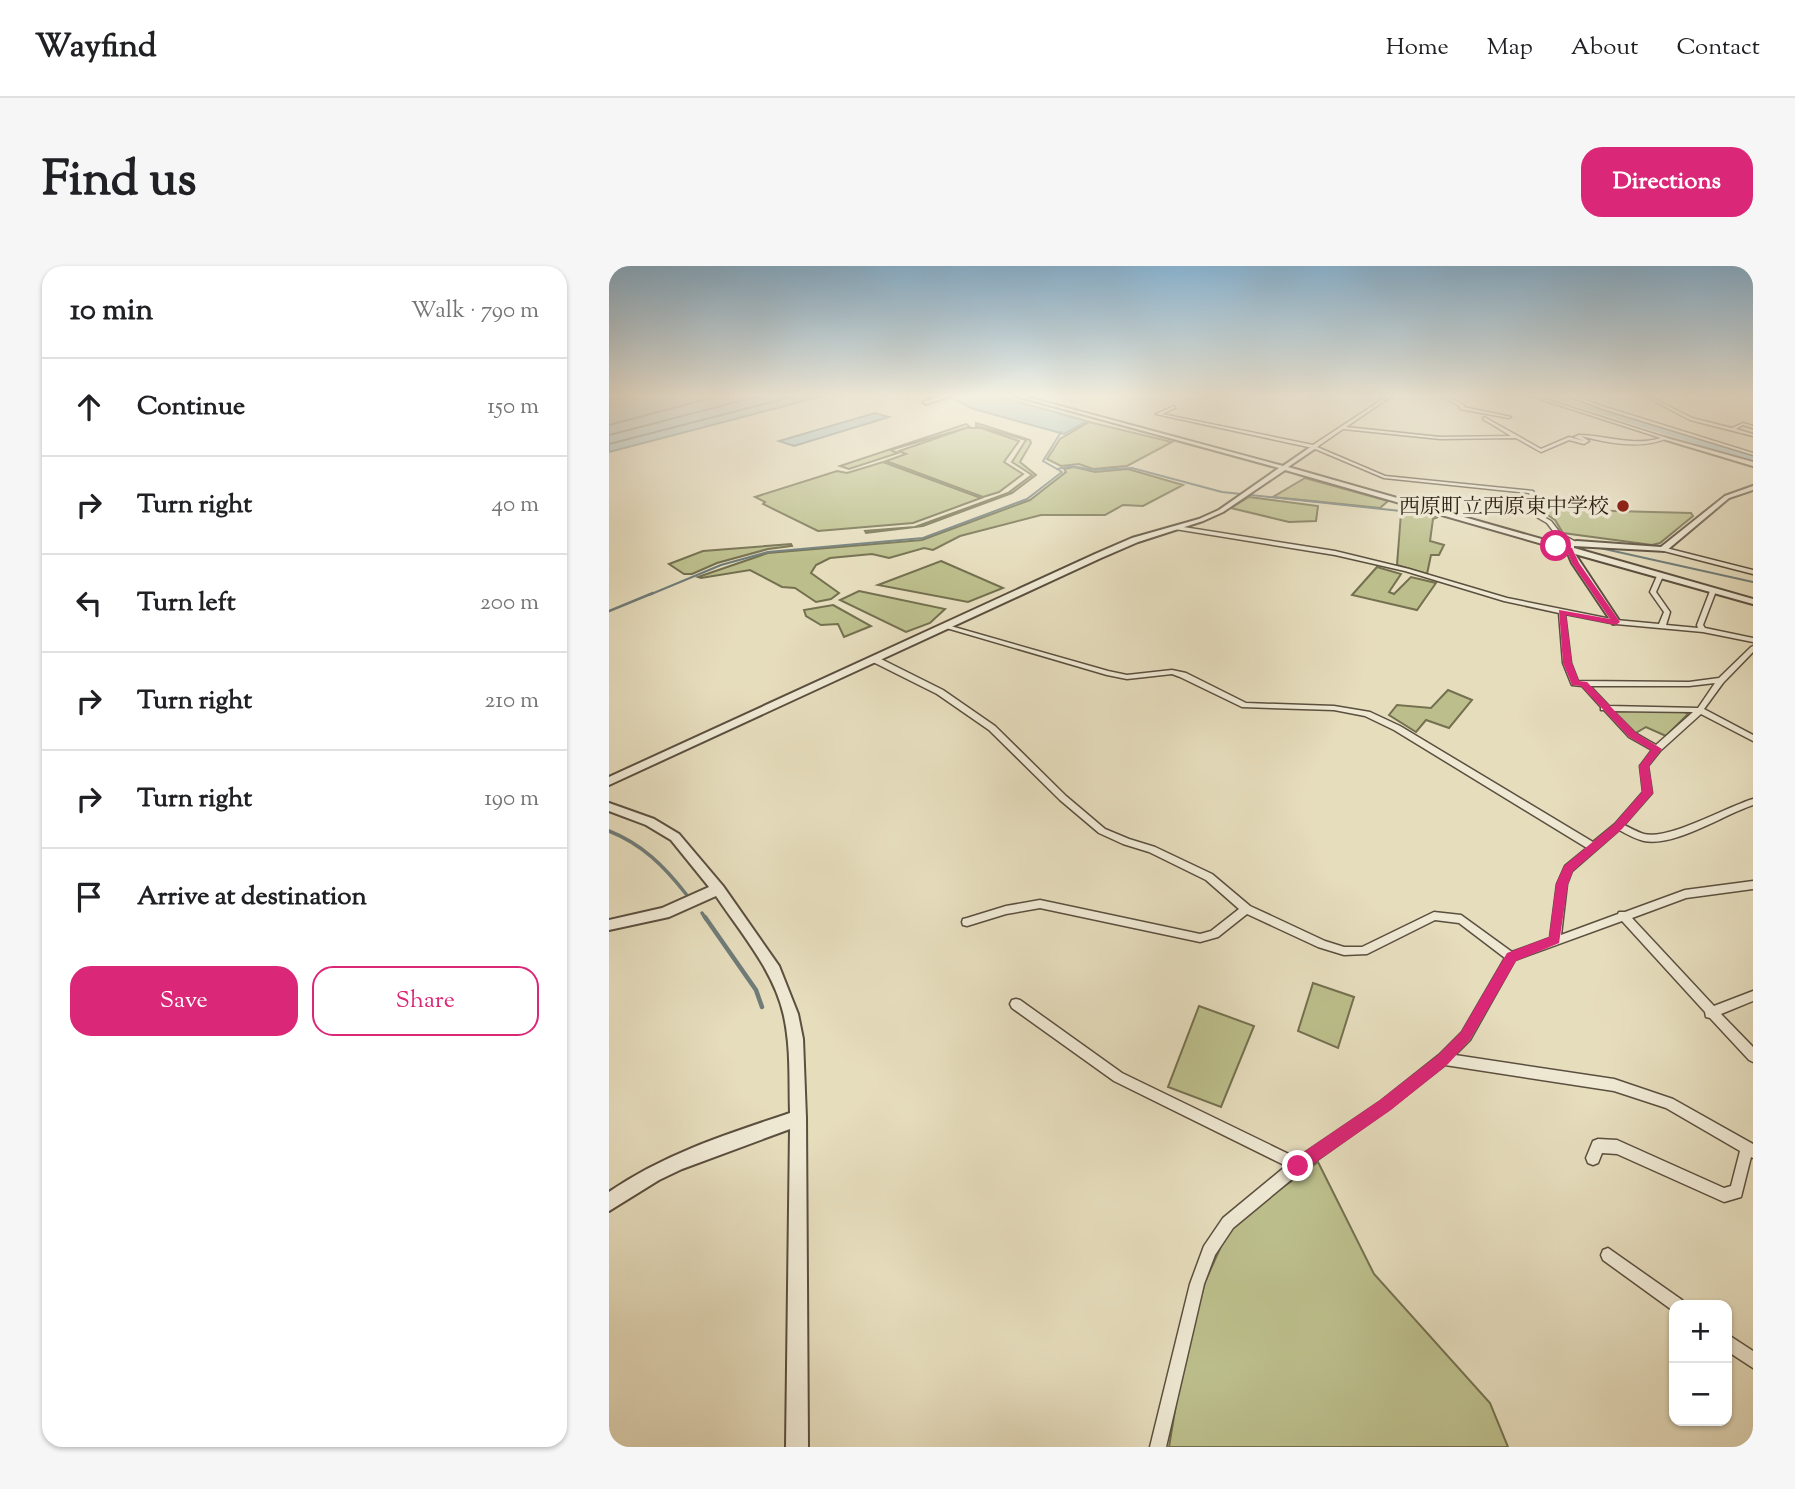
<!DOCTYPE html>
<meta charset="utf-8">
<style>
:root{--surface:#fff;--page:#f6f6f6;--text:#202124;--muted:#757577;--line:#e0e0e0;--accent:#db2777}
body{margin:0;font-family:"Sorts Mill Goudy","Noto Serif JP",serif;background:var(--page);color:var(--text)}
.controls{position:absolute;right:21px;bottom:21px;display:grid;overflow:hidden;border-radius:14px;box-shadow:0 2px 5px #0004}
.controls button{width:63px;height:63px;display:grid;place-items:center;padding:0;border:0;border-bottom:2px solid var(--line);background:var(--surface);color:var(--text);font:35px sans-serif}
.stop{position:absolute;width:21px;height:21px;margin:-16px;border:5px solid #db2777;border-radius:50%;background:#fff}
.stop.end{background:#db2777;border-color:#fff;box-shadow:0 2px 7px #0008}
.list{margin:0;padding:0;list-style:none}
h2{display:flex;justify-content:space-between;align-items:center;height:91px;margin:0;padding:0 28px;font-size:30px}
h2 small{font-size:23px;font-weight:400;color:var(--muted)}
.list li{display:grid;grid-template-columns:46px 1fr auto;gap:21px;align-items:center;box-sizing:border-box;height:98px;padding:0 28px;border-top:2px solid var(--line)}
.list b{display:block;font-size:26px;white-space:nowrap}
.list em{font-size:23px;font-style:normal;color:var(--muted)}
.actions{display:flex;gap:14px;padding:21px 28px}
.actions a{flex:1;padding:16px 0;border:2px solid var(--accent);border-radius:21px;text-align:center;font-size:24px;color:var(--accent)}
.actions .main{background:var(--accent);color:#fff}
.icon{flex:none;width:38px;height:38px;fill:none;stroke:currentColor;stroke-width:2;stroke-linecap:round;stroke-linejoin:round}
.map{position:relative;flex:none;width:1144px;height:1181px;overflow:hidden;border-radius:21px}
header{display:flex;align-items:center;gap:42px;box-sizing:border-box;height:98px;padding:0 35px;background:var(--surface);border-bottom:2px solid var(--line)}
header strong{font-size:33px}
nav{display:flex;gap:38px;margin-inline-start:auto;font-size:24px}
.intro{display:flex;align-items:center;justify-content:space-between;box-sizing:border-box;height:168px;padding:0 42px}
h1{margin:0;font-size:49px}
.button{padding:18px 32px;border-radius:21px;background:var(--accent);color:#fff;font-size:24px;font-weight:700}
main{display:flex;gap:42px;padding:0 42px}
aside{flex:1;background:var(--surface);border-radius:21px;box-shadow:0 2px 5px #0004}
.map>svg:first-child{display:block}
.green{fill:#bcbf8c;stroke:#747050;stroke-width:2}
.water{fill:#9bb9bc;stroke:#6f7c79;stroke-width:2}
.lines{fill:none;stroke-linecap:round;stroke-linejoin:round}
.shore{stroke:#646c68;stroke-width:2}
.stream-far3{stroke:#6f7c79;stroke-width:2}
.stream-far2{stroke:#6f7c79;stroke-width:2.5}
.stream-far1{stroke:#6f7c79;stroke-width:3.5}
.stream{stroke:#6f7c79;stroke-width:4.5}
.river{fill:#9bb9bc;fill-rule:evenodd}
.minor-casing{stroke:#5b4f3f;stroke-width:3}
.tertiary-casing{stroke:#5b4f3f;stroke-width:4}
.minor{fill:#efe9d4;fill-rule:evenodd}
.tertiary{fill:#efe9d4;fill-rule:evenodd}
.route{fill:#db2777}
.poi-dot{fill:#8f2418;stroke:#efe9d4;stroke-width:2.5}
.labels{text-anchor:middle;stroke-width:7;stroke-linejoin:round;paint-order:stroke}
.far-poi-label{font-size:21px;fill:#2d2015;stroke:#efe9d4;text-anchor:end}
</style>
<header>
<strong>Wayfind</strong>
<nav><a>Home</a><a>Map</a><a>About</a><a>Contact</a></nav>
</header>
<div class="intro"><h1>Find us</h1><a class="button">Directions</a></div>
<main>
<aside>
<h2>10 min<small>Walk · 790 m</small></h2>
<ul class="list">
<li><svg class="icon" aria-label="ahead" viewBox="0 0 24 24"><path d="M12 20V5M6 11l6-6 6 6"/></svg><div><b>Continue</b></div><em>150 m</em></li>
<li><svg class="icon" aria-label="right" viewBox="0 0 24 24"><path d="M7 20v-9h11M14 6l5 5-5 5"/></svg><div><b>Turn right</b></div><em>40 m</em></li>
<li><svg class="icon" aria-label="left" viewBox="0 0 24 24"><path d="M17 20v-9H6M10 6l-5 5 5 5"/></svg><div><b>Turn left</b></div><em>200 m</em></li>
<li><svg class="icon" aria-label="right" viewBox="0 0 24 24"><path d="M7 20v-9h11M14 6l5 5-5 5"/></svg><div><b>Turn right</b></div><em>210 m</em></li>
<li><svg class="icon" aria-label="right" viewBox="0 0 24 24"><path d="M7 20v-9h11M14 6l5 5-5 5"/></svg><div><b>Turn right</b></div><em>190 m</em></li>
<li><svg class="icon" aria-label="arrive" viewBox="0 0 24 24"><path d="M6 21V4h12l-3 4 3 4H6"/></svg><div><b>Arrive at destination</b></div></li>
</ul>
<div class="actions"><a class="main">Save</a><a>Share</a></div>
</aside>
<div class="map">
<svg width="1144" height="1181" viewBox="0 0 1144 1181">
<rect width="100%" height="100%" fill="#e6ddbd"/>
<filter id="stains"><feTurbulence type="fractalNoise" baseFrequency=".00286" numOctaves="4"/><feColorMatrix values="0 0 0 0 .2 0 0 0 0 .09 0 0 0 0 .02 0 0 0 .5 -.17"/></filter>
<radialGradient id="worn" r=".72"><stop offset=".6" stop-color="#630" stop-opacity="0"/><stop offset="1" stop-color="#630" stop-opacity=".3"/></radialGradient>
<!-- green -->
<g class="green">
<polygon points="480,156 563,176 518,200 484,203 470,198 452,200 438,193 451,173"/>
<polygon points="367,157 421,174 422,177 411,196 427,209 403,227 314,260 257,267 256,265 306,261 399,227 423,209 403,196 417,174 367,160"/>
<polygon points="357,158 361,161 281,184 289,187 240,203 231,200"/>
<polygon points="357,162 372,162 410,175 395,196 414,208 390,226 374,231 277,195 297,188 290,185"/>
<polygon points="274,196 372,232 304,257 209,265 154,238 156,236 146,231 228,205 238,207"/>
<polygon points="465,201 486,206 519,203 574,219 534,240 514,239 496,249 432,249 351,270 324,284 315,282 280,292 263,288 221,292 207,299 202,307 230,327 222,333 207,336 186,322 173,321 141,304 92,312 89,311 159,287 313,274 421,234 457,206 455,203"/>
<polygon points="696,212 779,235 771,242 664,231"/>
<polygon points="640,231 709,240 707,255 680,256 622,242"/>
<polygon points="930,243 1082,247 1084,250 1051,277 1043,279 954,267 946,254"/>
<polygon points="792,247 829,251 824,253 821,275 835,279 830,289 822,289 818,308 788,299"/>
<polygon points="182,278 183,280 159,283 108,297 83,308 75,308 60,298 94,285"/>
<polygon points="332,295 394,322 359,336 269,319"/>
<polygon points="768,301 792,308 780,326 785,328 802,311 827,317 808,344 743,329"/>
<polygon points="250,325 336,343 321,357 297,366 231,334"/>
<polygon points="224,339 262,360 235,371 229,358 212,359 197,350 195,344"/>
<polygon points="839,424 863,434 840,462 817,454 807,466 780,449 788,439 822,442"/>
<polygon points="999,443 1074,445 1079,448 1057,470 1037,461 1025,468"/>
<polygon points="704,717 745,731 729,782 689,765"/>
<polygon points="590,740 645,760 612,841 559,821"/>
<polygon points="709,896 765,1008 881,1137 899,1181 560,1181 573,1102 596,1016 622,958"/>
</g>
<!-- water -->
<g class="water">
<polygon points="0,129 218,129 0,186"/>
<polygon points="336,129 384,129 478,155 455,168 365,143"/>
<polygon points="266,147 280,151 185,180 170,175"/>
</g>
<g class="lines">
<!-- shore -->
<g class="shore">
<polyline points="0,159 113,129"/>
<polyline points="0,169 155,129"/>
<polyline points="0,178 190,129"/>
</g>
<!-- stream-far3 -->
<g class="stream-far3">
<polyline points="452,166 434,195 448,203 463,200 485,204 523,202 613,226 820,248"/>
<polyline points="982,280 1144,316"/>
<polyline points="40,329 112,299 159,286 314,272 418,233 453,206 448,203"/>
</g>
<!-- stream-far2 -->
<polyline class="stream-far2" points="0,345 44,327"/>
<!-- stream-far1 -->
<g class="stream-far1">
<path d="M0,565C33,578 55,600 77,628"/>
<polyline points="93,647 97,653"/>
</g>
<!-- stream -->
<polyline class="stream" points="96,651 147,724 153,741"/>
<!-- river -->
<polygon class="river" points="932,129 944,129 1144,190 1144,196"/>
<!-- minor casing -->
<g class="minor-casing">
<g id="minor">
<path d="M780,129H784L737,161L831,171L902,170L874,153L875,151L932,183L960,171L975,175L965,171L970,169C996,169 1024,181 1052,172L918,129H923L1058,172C1033,184 998,177 972,170L980,175L975,178L960,174L932,186L907,172L831,173L734,163L708,181L776,210L924,225L930,237L924,245L942,255L952,268L967,276L968,277L965,279L948,270L938,257L919,246L918,245L924,237L920,227L775,212L704,182L547,148L565,140L566,142L553,148L704,179Z"/>
<polygon points="831,129 835,129 855,139 855,141 902,151 900,152 851,143 851,140"/>
<polygon points="957,129 962,129 996,141 1144,187 1144,189 994,143"/>
<polygon points="1034,129 1038,129 1083,152 1123,162 1134,157 1144,160 1144,162 1134,159 1127,163 1144,168 1144,170 1081,154"/>
<path d="M568,260L726,285L800,303L898,332L1007,354L1050,358L1055,346L1041,326L1048,310L1051,308L1054,310L1047,326L1061,346L1057,359L1089,362L1088,359L1101,325L1106,324L1107,325L1094,359L1096,362L1144,372V376L1094,366L1007,358L956,348L962,397L969,415L1080,416L1110,412L1142,381L1144,380V386L1114,417L1095,443L1144,469V475L1092,448L1051,485L1039,500L1043,527L1015,559C1022,562 1028,566 1035,568C1061,574 1117,541 1144,533V539C1114,549 1066,581 1035,575C1026,573 1018,568 1010,564L963,605L958,618L952,669L1009,648L1010,646H1016L1076,624L1144,615V623L1077,632L1023,652L1105,740L1144,725V735L1112,748L1144,781V796L1140,794L1101,752L1097,751L1096,746L1013,655L906,694L861,774L846,789L1005,813L1064,833L1144,878V892L1142,891L1132,931L1115,936L1008,888L993,887L989,897L984,899L979,897L977,892L984,875L989,873L1008,874L1115,922L1122,920L1131,885L1057,842L1005,825L836,799L780,843L694,904L624,962L606,989L595,1018L557,1181H541L581,1018L595,980L614,952L677,900L505,815L403,742L401,738L403,734L407,733L411,734L513,807L688,892L772,835L830,789L853,766L896,692L850,657L826,654L758,688L735,689L709,681L638,648L609,671L591,676L431,642L397,648L358,660L354,659L353,656L354,653L358,652L397,640L431,634L591,668L602,665L630,643L597,614L540,586L514,578L490,567L451,534L380,464L328,428L262,395V391H268L334,424L386,460L457,530L496,563L520,573L546,581L603,608L641,640L716,675L735,681H753L825,646L852,649L903,686L941,672L948,618L956,600L978,582L785,464L756,450L725,444L633,441L571,411L563,408L518,413L498,409L334,361V359H338L499,405L518,409L563,404L577,407L637,437L725,440L761,446L791,460L984,576L1006,558L1034,526L1031,500L1043,484L1020,471L995,444H992V441L973,420L963,419L962,417L954,397L950,347L895,335L796,305L726,289L566,263L565,262ZM1106,417L1089,442L1000,440L981,420H1080ZM1004,445L1084,446L1047,479L1026,467Z"/>
<polygon points="1053,281 1144,304 1144,308 1051,284 1050,283"/>
<polygon points="999,982 1073,1034 1075,1039 1065,1039 1065,1045 1063,1044 994,994 992,989 994,984"/>
<polygon points="1118,1068 1144,1085 1144,1102 1118,1085"/>
</g>
</g>
<!-- tertiary casing -->
<g class="tertiary-casing">
<g id="tertiary">
<polygon points="338,129 345,129 317,138 314,136"/>
<polygon points="403,129 410,129 674,200 703,180 707,180 707,182 679,201 957,280 958,277 968,275 1052,281 1116,230 1144,220 1144,224 1120,232 1057,285 965,280 965,282 1144,333 1144,338 966,288 1011,356 1004,358 963,297 958,285 676,204 614,246 594,255 529,276 492,292 0,519 0,511 486,288 523,272 590,253 610,244 670,202"/>
<polygon points="1054,171 1144,196 1144,200 1054,173"/>
<path d="M0,537L45,553L70,568L114,620L170,700L189,748L194,773L197,852L199,1181H177L181,863L73,903L50,914L0,945V926C55,888 118,868 181,847C180,815 182,782 175,750C165,705 132,667 107,630L60,651L0,664V654L53,642L100,621L62,574L37,559L0,545Z"/>
</g>
</g>
<!-- minor -->
<use href="#minor" class="minor"/>
<!-- tertiary -->
<use href="#tertiary" class="tertiary"/>
</g>
<!-- sky -->
<linearGradient id="sky" x2="0" y2="1"><stop stop-color="#89b6d6"/><stop offset="0.44" stop-color="#f4f0e1"/><stop offset="1" stop-color="#f4f0e1" stop-opacity="0"/></linearGradient>
<rect width="1144" height="294" fill="url(#sky)"/>
<!-- route -->
<polygon class="route" points="947,278 963,282 970,297 1011,356 1007,359 957,349 963,397 970,415 978,416 1027,467 1053,483 1040,500 1044,527 1013,563 964,605 959,618 950,677 907,695 861,774 839,798 782,844 694,905 689,907 683,905 681,900 683,894 771,834 829,789 852,766 898,687 940,671 947,618 955,600 1005,558 1033,526 1030,500 1042,484 1020,471 972,420 963,419 954,397 950,344 1001,353 963,297 958,285 944,281"/>
<!-- markers -->
<circle class="poi-dot" cx="1014" cy="240" r="7"/>
<g class="labels">
<!-- far-poi labels -->
<g class="far-poi-label">
<text x="1000" y="247">西原町立西原東中学校</text>
</g>
</g>
<rect width="100%" height="100%" filter="url(#stains)"/>
<rect width="100%" height="100%" fill="url(#worn)"/>
</svg>
<div class="controls">
<button>+</button>
<button>−</button>
</div>
<div class="stop" style="left:947px;top:280px"></div>
<div class="stop end" style="left:689px;top:900px"></div>
</div>
</main>
